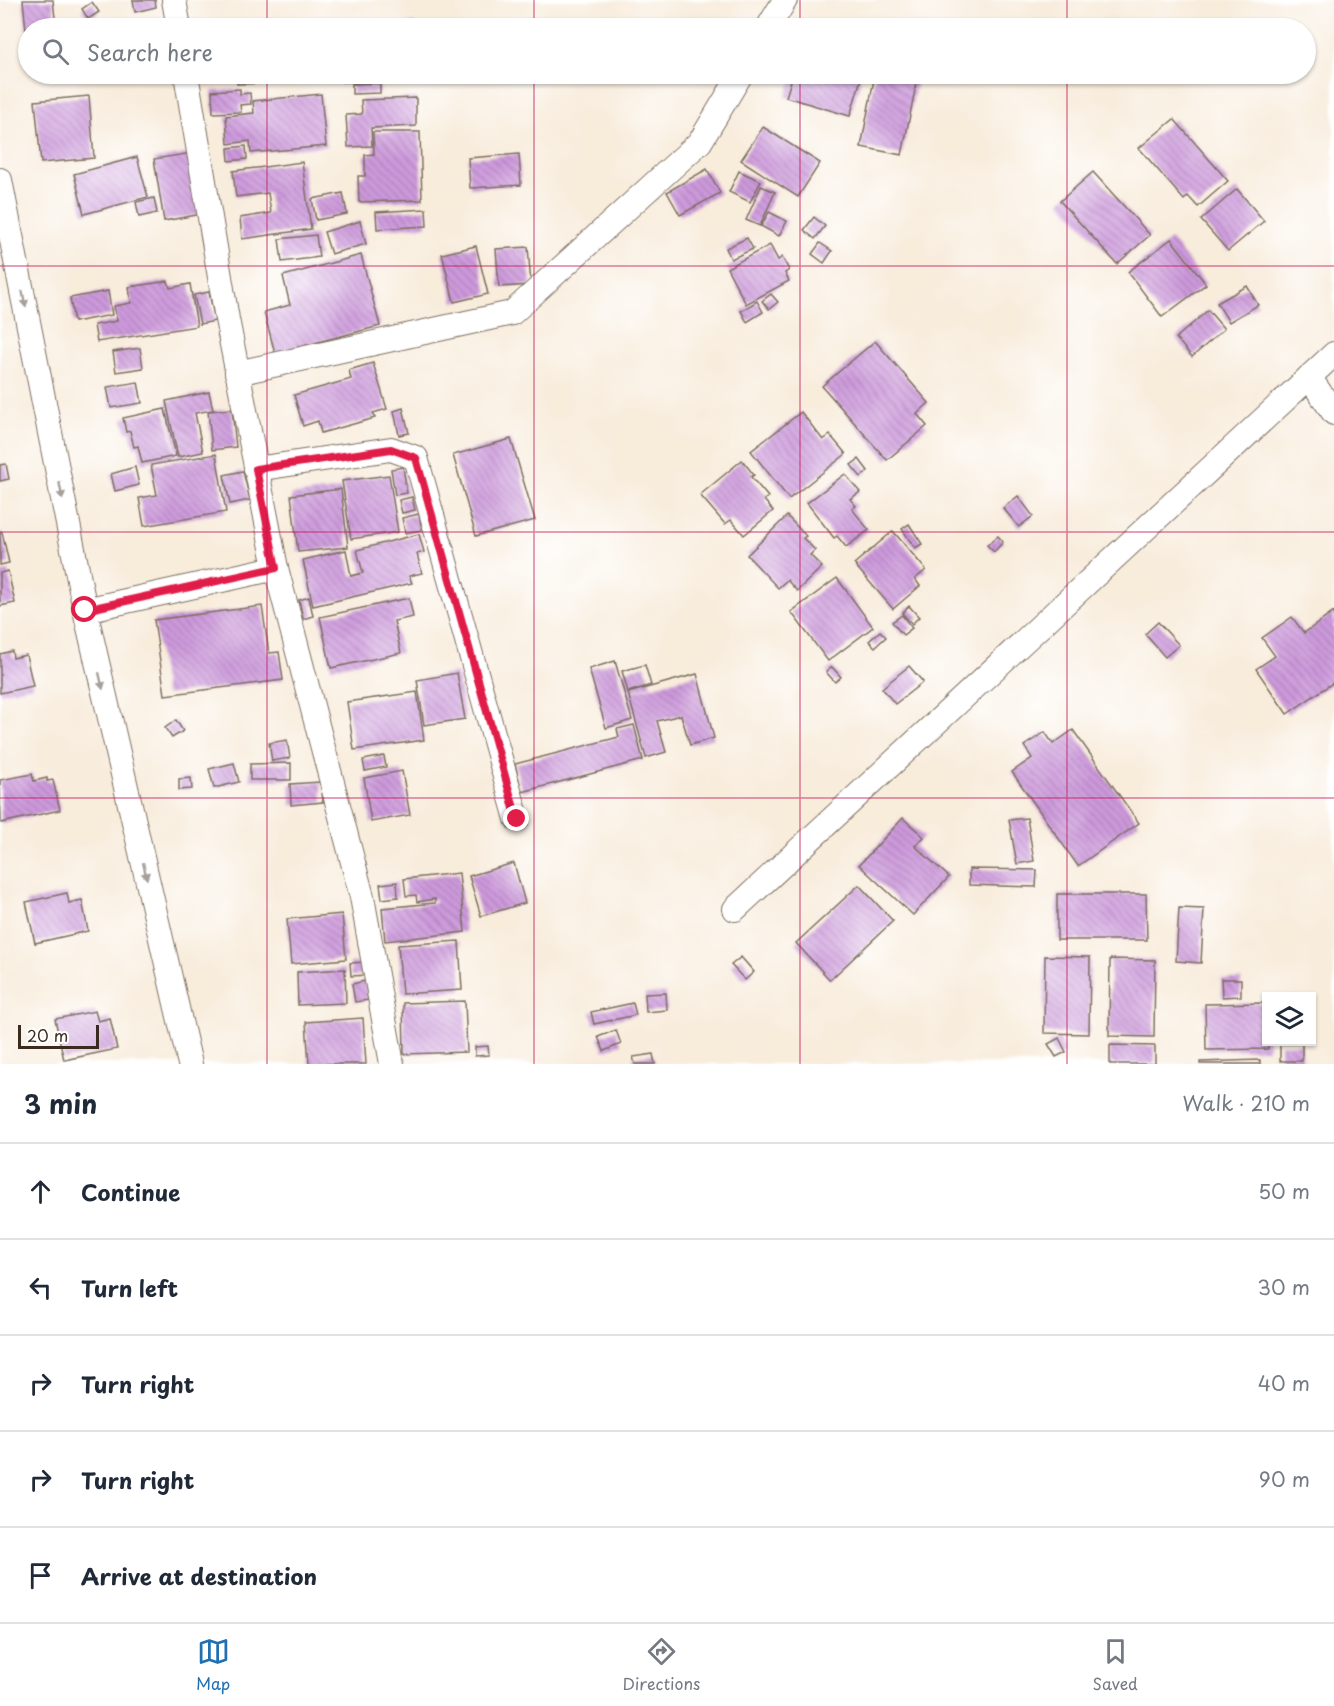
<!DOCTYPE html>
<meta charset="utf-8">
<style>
:root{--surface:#fff;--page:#f6f6f7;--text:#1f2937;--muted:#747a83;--line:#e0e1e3;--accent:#1f6fb2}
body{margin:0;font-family:"Playpen Sans",sans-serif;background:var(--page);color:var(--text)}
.controls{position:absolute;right:18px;bottom:18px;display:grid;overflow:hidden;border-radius:0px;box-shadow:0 2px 4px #0004}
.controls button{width:54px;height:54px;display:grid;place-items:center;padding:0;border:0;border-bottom:2px solid var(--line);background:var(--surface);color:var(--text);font:30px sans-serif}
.scale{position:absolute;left:18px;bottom:15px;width:81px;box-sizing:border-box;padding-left:6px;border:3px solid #3b2a1e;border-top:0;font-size:16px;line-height:21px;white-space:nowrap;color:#3b2a1e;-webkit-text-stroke:4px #fff;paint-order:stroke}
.stop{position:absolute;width:18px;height:18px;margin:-14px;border:4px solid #e11d48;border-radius:50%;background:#fff}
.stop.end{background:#e11d48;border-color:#fff;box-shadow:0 2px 6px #0008}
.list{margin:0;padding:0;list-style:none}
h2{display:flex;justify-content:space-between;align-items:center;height:78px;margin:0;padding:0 24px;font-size:26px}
h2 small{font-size:20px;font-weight:400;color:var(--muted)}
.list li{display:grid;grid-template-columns:39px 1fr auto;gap:18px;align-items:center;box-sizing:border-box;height:96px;padding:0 24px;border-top:2px solid var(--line)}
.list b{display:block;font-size:22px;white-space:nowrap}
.list em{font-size:20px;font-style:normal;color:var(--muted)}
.icon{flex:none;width:33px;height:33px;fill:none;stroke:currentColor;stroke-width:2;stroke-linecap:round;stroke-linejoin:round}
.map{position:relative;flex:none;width:1334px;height:1064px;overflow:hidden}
.search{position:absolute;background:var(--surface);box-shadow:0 2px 4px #0004;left:18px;right:18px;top:18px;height:66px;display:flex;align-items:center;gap:15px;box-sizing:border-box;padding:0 21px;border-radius:33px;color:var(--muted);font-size:22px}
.sheet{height:558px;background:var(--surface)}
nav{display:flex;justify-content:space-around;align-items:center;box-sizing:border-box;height:84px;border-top:2px solid var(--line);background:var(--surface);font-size:16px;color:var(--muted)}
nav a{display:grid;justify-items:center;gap:3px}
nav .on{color:var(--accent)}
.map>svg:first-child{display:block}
.building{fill:url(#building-back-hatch)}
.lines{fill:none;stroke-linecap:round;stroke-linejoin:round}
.street-casing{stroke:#7d6e60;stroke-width:26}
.street{stroke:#fff;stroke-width:24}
.oneway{fill:#a79f9a}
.route{stroke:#e11d48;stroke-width:8}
.grid{fill:none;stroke:#c2185b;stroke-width:1.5;stroke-opacity:0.55}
</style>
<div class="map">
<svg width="1334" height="1064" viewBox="0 0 1334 1064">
<defs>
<pattern id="building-back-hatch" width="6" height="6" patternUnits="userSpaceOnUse" patternTransform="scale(1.5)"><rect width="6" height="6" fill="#ce9add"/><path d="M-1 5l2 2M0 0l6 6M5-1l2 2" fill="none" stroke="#a87eb3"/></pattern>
</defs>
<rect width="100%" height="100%" fill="#fff"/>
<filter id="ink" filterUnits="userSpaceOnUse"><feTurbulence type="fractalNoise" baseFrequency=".0167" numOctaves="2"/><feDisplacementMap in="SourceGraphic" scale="12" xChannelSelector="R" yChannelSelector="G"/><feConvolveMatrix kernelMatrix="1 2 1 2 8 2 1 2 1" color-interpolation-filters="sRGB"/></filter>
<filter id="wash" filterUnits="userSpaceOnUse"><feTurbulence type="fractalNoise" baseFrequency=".008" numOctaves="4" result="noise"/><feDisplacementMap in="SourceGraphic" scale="24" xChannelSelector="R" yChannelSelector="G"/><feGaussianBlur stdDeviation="1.35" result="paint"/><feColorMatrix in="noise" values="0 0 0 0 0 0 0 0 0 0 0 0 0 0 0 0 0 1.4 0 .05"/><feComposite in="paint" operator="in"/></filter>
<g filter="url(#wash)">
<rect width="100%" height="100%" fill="#f8ecdb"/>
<g id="blocks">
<!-- building -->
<g class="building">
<polygon points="23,0 53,0 56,27 26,30"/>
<polygon points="133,0 155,0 156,7 135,12"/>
<polygon points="92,2 99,12 88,19 82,9"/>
<polygon points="415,23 415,28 393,28 392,25"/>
<polygon points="223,74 299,74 300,82 237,84 237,76 223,76"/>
<rect x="342" y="74" width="14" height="8"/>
<polygon points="793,74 843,74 861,79 850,116 786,97"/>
<polygon points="875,74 917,80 902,155 861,147"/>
<polygon points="380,83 380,93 352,94 352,84"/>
<polygon points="240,89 240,94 250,93 251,104 240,105 241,112 213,113 212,91"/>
<polygon points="321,94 326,146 251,153 250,141 228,144 226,116 254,113 253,101"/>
<polygon points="89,96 94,158 41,163 35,101"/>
<polygon points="416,98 416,126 371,128 372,146 348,147 346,115 362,114 361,100"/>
<polygon points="1174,119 1228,181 1198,207 1188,196 1184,200 1139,148"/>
<polygon points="763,127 820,163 798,197 741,160"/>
<polygon points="373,132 420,132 422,200 359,202 358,176 365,176 365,155 374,154"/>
<polygon points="246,146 247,159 229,161 228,148"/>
<polygon points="198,152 207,213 164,221 154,159"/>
<polygon points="519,154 521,185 470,188 468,158"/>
<polygon points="137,157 148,197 84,214 74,174"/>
<polygon points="302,162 311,229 242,239 240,218 271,213 268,193 236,197 233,171"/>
<polygon points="707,169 720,193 680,215 667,192"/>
<polygon points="739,171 761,181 750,202 729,192"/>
<polygon points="1093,172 1150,235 1117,264 1060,201"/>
<polygon points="761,186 775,192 760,226 746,220"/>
<polygon points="1237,189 1264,221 1228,251 1201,220"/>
<polygon points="343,193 347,214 316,220 312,199"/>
<polygon points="154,198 157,213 139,217 136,202"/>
<polygon points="426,209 427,226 377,229 376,212"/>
<polygon points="769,212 787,221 779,236 761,226"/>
<polygon points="814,217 825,226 815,239 804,230"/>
<polygon points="360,221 366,244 331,254 324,232"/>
<polygon points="316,235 319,257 282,262 279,239"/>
<polygon points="747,238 753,249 731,259 726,248"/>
<polygon points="1171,239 1206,284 1162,317 1128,272"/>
<polygon points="820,243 832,251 824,263 812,254"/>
<polygon points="770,245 778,260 782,257 789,270 785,273 789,281 746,304 727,268"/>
<polygon points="476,246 488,294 454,302 442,254"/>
<polygon points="528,247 531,285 499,287 496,249"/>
<polygon points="361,255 380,326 275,353 264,312 290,305 283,276"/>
<polygon points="168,281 170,288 190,284 197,326 97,342 94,325 117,321 114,306 131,303 129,287"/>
<polygon points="1247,286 1258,305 1229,322 1217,303"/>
<polygon points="108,291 112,315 74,322 70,298"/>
<polygon points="209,292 215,321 200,324 194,295"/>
<polygon points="771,294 778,302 769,309 762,301"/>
<polygon points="757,301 763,312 747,322 741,311"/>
<polygon points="1208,310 1224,329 1192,357 1176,338"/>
<polygon points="875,341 929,403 917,414 927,426 887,460 822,386"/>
<polygon points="140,348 143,368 116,372 113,352"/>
<polygon points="373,363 387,409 373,413 375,418 321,433 318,421 303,426 294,395 351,379 349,370"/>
<polygon points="138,382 142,403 111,408 107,387"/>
<polygon points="209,392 213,410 195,413 203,452 178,457 166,401"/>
<polygon points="403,408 409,433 399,435 394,411"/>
<polygon points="165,409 176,456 142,463 138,446 134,447 130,431 126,432 123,418"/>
<polygon points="232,409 236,447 212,450 208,411"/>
<polygon points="801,412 823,440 830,435 846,454 789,499 751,451"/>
<polygon points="511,439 535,520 476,536 453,455"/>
<polygon points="216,454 226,512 144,526 139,498 157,495 151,465"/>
<polygon points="859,459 868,471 861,477 851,465"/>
<polygon points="742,460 754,475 751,477 768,497 764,500 773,511 744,535 731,520 725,524 700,495"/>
<polygon points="6,464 9,479 0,481 0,465"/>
<polygon points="135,467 139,485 115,491 111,474"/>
<polygon points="403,467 407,493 395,495 391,469"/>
<polygon points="243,471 250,500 230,504 224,475"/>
<polygon points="845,474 860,492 850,499 856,506 852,509 869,530 846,547 837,536 834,538 807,503"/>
<polygon points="389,475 398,532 351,539 342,481"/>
<polygon points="341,489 348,547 298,552 291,495"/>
<polygon points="1018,496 1033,516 1019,527 1003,508"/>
<polygon points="412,497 415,510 402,513 399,500"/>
<polygon points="419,514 422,530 405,533 402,518"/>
<polygon points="787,516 806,536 803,538 815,550 810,555 822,567 797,591 787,580 778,588 747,555"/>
<polygon points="909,524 922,544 915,548 902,529"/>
<polygon points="893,531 926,570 915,579 920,586 893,609 854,564"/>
<polygon points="0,532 2,532 9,563 0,565"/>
<polygon points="419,534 424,552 417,554 422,573 409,576 412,583 313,606 303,560 346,550 351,576 363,573 357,550"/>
<polygon points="998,536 1003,542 994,552 987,545"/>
<polygon points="8,571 15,603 0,606 0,573"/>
<polygon points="837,578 873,627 828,661 791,612"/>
<polygon points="309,597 313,616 303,619 299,600"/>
<polygon points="409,598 413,617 394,621 401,653 331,668 320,617"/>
<polygon points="262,606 269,653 279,652 283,680 165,695 154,620"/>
<polygon points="909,606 919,617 912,624 902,613"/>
<polygon points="1334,612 1334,682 1287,714 1256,669 1275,656 1262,638 1292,617 1304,633"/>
<polygon points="902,615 912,628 903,635 892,622"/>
<polygon points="1158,622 1179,645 1165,657 1145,634"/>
<polygon points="880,631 886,637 875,647 869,641"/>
<polygon points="12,651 13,658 26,655 33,686 0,693 0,654"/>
<polygon points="615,661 632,720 606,728 589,669"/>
<polygon points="645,665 651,685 628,692 622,671"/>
<polygon points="909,666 923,682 895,704 882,688"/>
<polygon points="832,667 841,677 835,682 826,672"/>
<polygon points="457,673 465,719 424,725 417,680"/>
<polygon points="697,674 714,738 690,745 681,715 657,721 666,752 646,758 628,693"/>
<polygon points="417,692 424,740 354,750 347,702"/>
<polygon points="176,720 183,731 172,738 165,728"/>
<polygon points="634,725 643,760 522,792 515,764 619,737 617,729"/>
<polygon points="1073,730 1139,823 1078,866 1012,772 1032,758 1024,746 1045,732 1053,744"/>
<polygon points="287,740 290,758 272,761 269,743"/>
<polygon points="384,756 386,767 365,771 363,760"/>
<polygon points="234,763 239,782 214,788 209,769"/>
<polygon points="291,763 291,780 250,780 250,764"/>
<polygon points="402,771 410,815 371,822 364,778"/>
<polygon points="32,774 34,781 47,778 47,781 53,780 60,810 1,823 0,780"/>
<polygon points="191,778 192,789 179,790 179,779"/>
<polygon points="321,782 323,802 291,805 290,784"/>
<polygon points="903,818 924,837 915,846 949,877 913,915 859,865"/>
<polygon points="1027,818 1034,861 1017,864 1009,820"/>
<polygon points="514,863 525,903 481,916 469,876"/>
<polygon points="969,869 1037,870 1036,887 969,885"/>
<polygon points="459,873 465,932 385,941 382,908 435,903 435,899 417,902 416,895 406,896 404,879"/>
<polygon points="397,882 398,897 382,899 380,884"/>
<polygon points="859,885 893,921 830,980 796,943"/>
<polygon points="67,893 69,903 82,900 88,931 35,943 26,902"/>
<polygon points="1057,894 1146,894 1147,940 1057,940"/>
<polygon points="1179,908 1204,909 1201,963 1176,961"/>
<polygon points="342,914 346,959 291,964 287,919"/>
<polygon points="459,941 462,990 402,994 398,945"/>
<polygon points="1045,956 1090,957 1089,1034 1044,1033"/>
<polygon points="741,957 754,972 745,980 731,965"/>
<polygon points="1110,959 1155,960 1154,1037 1109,1036"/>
<polygon points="367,962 368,975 351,976 350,963"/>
<polygon points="345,969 346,1003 298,1005 297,972"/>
<polygon points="1221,979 1241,979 1241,996 1222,997"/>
<polygon points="365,981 368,1000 355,1002 352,984"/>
<polygon points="666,993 667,1010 646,1012 645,994"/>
<polygon points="465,1001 467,1052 404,1054 403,1003"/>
<polygon points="633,1003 636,1015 594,1024 591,1012"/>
<polygon points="1266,1003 1268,1049 1206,1050 1205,1004"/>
<polygon points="95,1011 98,1021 110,1018 117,1049 64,1060 55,1019"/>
<polygon points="363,1018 366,1064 309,1064 306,1022"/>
<polygon points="616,1030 621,1044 604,1051 598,1037"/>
<polygon points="1059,1038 1066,1052 1056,1057 1048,1044"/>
<rect x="1280" y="1044" width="22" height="17"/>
<polygon points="1110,1045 1155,1046 1155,1064 1110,1064"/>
<polygon points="488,1046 489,1055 475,1056 475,1047"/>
<polygon points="653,1054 655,1064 635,1064 633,1057"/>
<polygon points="1260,1060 1260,1064 1200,1064 1200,1062"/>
</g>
</g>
</g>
<g filter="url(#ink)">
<use href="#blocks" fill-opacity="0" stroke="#7d6e60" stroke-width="1.5"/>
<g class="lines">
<!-- street casing -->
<g class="street-casing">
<g id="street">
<polyline points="174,0 179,28"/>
<polyline points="768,28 785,0"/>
<polyline points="186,74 227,319 276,568 362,897 392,1064"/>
<polyline points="0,180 85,610 190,1064"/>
<polyline points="237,373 512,313 700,142 741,74"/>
<polyline points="1309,377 1334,413"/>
<polyline points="256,469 391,449 416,458 517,819"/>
<polyline points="85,610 276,568"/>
<polyline points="735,909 1334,354"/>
</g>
</g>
<!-- street -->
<use href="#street" class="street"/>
</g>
<!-- one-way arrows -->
<defs><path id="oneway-solid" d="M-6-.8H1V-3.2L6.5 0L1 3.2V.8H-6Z" transform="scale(1.5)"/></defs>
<g class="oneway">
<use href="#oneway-solid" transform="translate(24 299) rotate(79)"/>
<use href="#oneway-solid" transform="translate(61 491) rotate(79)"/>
<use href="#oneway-solid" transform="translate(101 681) rotate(77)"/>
<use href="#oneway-solid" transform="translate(145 871) rotate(77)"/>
</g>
</g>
<g class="lines" filter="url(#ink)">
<!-- route -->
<polyline class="route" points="85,610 276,568 256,469 391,449 416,458 517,819"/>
</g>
<!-- grid -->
<path class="grid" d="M267,0V28M534,0V28M800,0V28M1067,0V28M267,74V1064M534,74V1064M800,74V1064M1067,74V1064M0,266H1334M0,532H1334M0,798H1334"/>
</svg>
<div class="controls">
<button><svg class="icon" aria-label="layers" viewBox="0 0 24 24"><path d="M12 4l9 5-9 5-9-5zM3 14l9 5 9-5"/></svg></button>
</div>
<div class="scale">20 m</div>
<div class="stop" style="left:85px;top:610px"></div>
<div class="stop end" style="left:517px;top:819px"></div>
<div class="search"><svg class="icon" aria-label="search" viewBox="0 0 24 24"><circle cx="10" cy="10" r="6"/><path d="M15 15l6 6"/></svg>Search here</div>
</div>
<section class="sheet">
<h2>3 min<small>Walk · 210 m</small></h2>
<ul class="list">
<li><svg class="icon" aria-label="ahead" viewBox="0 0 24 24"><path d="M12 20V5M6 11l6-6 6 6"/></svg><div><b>Continue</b></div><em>50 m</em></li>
<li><svg class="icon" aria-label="left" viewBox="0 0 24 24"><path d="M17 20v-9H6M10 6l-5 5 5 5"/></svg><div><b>Turn left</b></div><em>30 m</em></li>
<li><svg class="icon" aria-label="right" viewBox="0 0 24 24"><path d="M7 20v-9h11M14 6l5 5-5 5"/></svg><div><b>Turn right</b></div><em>40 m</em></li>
<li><svg class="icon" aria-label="right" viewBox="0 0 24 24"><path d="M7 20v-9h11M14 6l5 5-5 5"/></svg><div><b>Turn right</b></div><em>90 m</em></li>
<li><svg class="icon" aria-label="arrive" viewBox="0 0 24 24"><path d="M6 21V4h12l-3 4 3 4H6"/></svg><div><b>Arrive at destination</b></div></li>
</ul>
</section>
<nav>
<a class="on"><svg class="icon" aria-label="map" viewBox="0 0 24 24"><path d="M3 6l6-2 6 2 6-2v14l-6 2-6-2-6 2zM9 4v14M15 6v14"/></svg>Map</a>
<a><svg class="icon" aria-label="directions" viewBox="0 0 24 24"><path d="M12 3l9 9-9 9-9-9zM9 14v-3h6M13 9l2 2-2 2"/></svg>Directions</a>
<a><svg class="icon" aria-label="saved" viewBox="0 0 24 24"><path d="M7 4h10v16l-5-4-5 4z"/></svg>Saved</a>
</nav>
